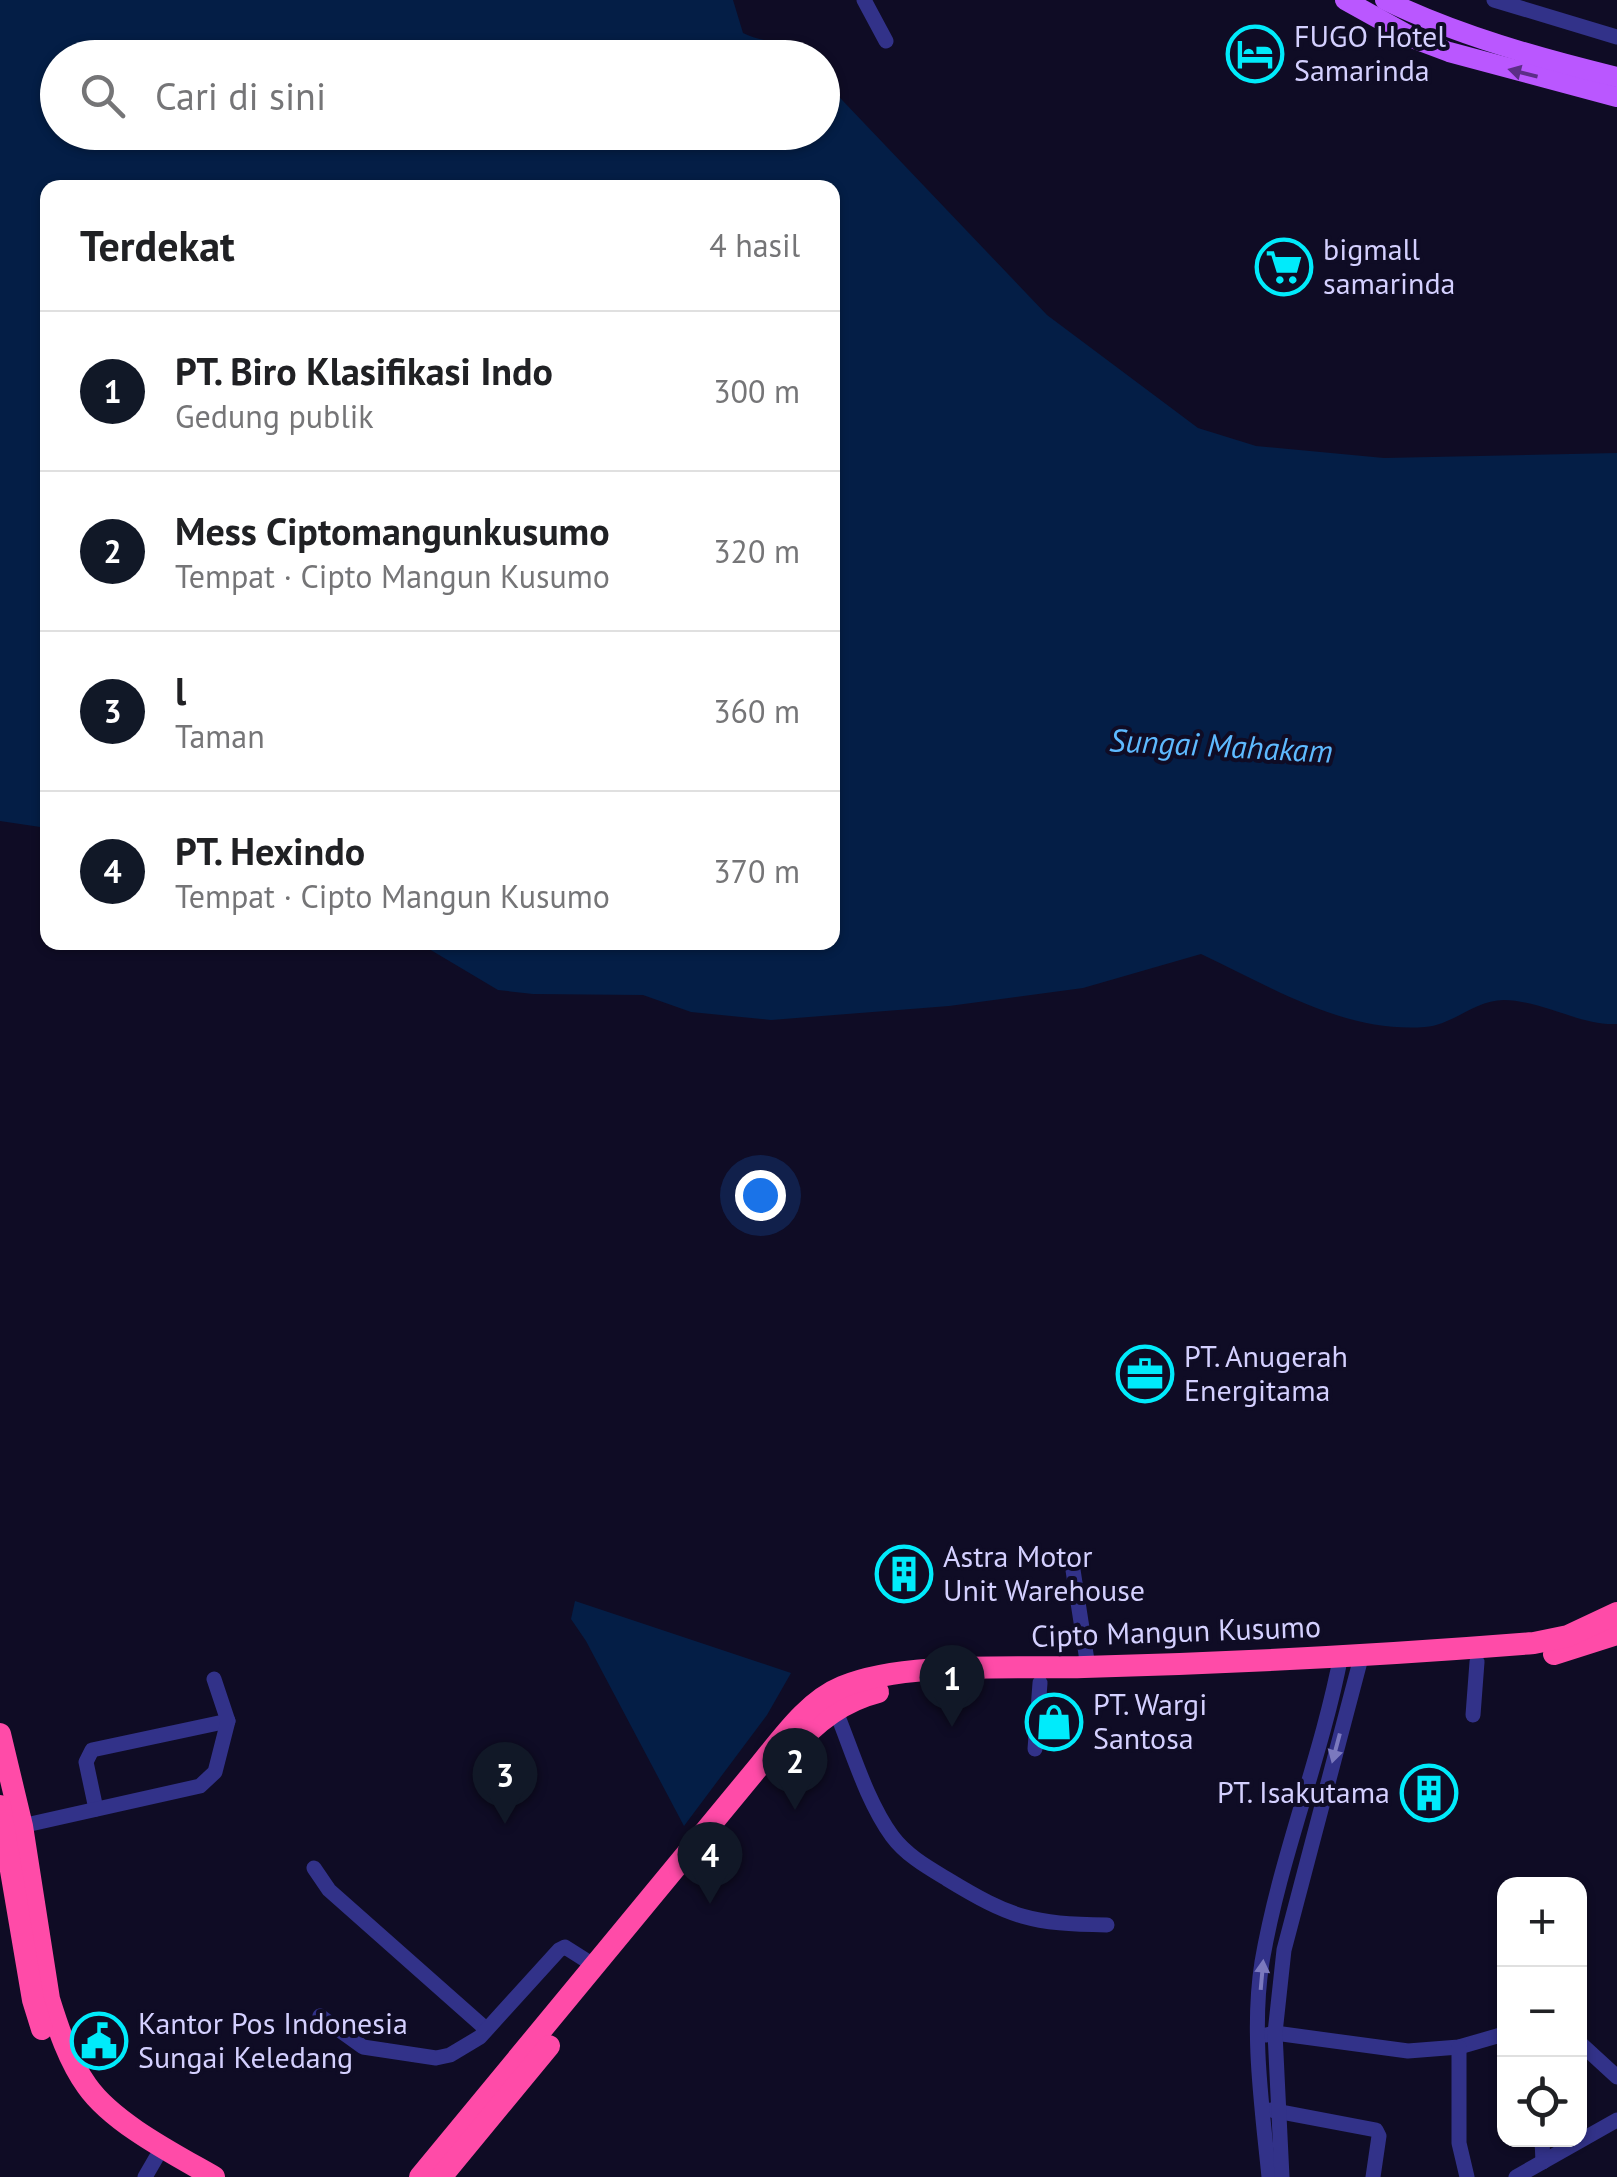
<!DOCTYPE html>
<html lang="id">
<meta charset="utf-8">
<style>
:root{--surface:#fff;--page:#f2f2f2;--text:#202124;--muted:#757577;--line:#e0e0e0;--accent:#111827}
body{margin:0;font-family:"PT Sans",sans-serif;background:var(--page);color:var(--text)}
.controls{position:absolute;right:30px;bottom:30px;display:grid;overflow:hidden;border-radius:20px;box-shadow:0 2px 8px #0004}
.controls button{width:90px;height:90px;display:grid;place-items:center;padding:0;border:0;border-bottom:2px solid var(--line);background:var(--surface);color:var(--text);font:50px sans-serif}
.you{position:absolute;left:760px;top:1195px;width:35px;height:35px;margin:-25px;border:8px solid #fff;border-radius:50%;background:#1a73e8;box-shadow:0 0 0 15px #1a73e833}
.badge{display:grid;place-items:center;width:65px;height:65px;border-radius:50%;background:var(--accent);color:#fff;font-size:32px;font-weight:700}
.pin{position:absolute;translate:-50% -82px;filter:drop-shadow(0 2px 5px #0008)}
.pin::after{content:'';position:absolute;top:52px;width:35px;height:30px;background:inherit;clip-path:polygon(0 0,100% 0,50% 100%)}
.list{margin:0;padding:0;list-style:none}
h2{display:flex;justify-content:space-between;align-items:center;height:130px;margin:0;padding:0 40px;font-size:42px}
h2 small{font-size:32px;font-weight:400;color:var(--muted)}
.list li{display:grid;grid-template-columns:65px 1fr auto;gap:30px;align-items:center;box-sizing:border-box;height:160px;padding:0 40px;border-top:2px solid var(--line)}
.list b{display:block;font-size:38px;white-space:nowrap}
.list p{margin:0;font-size:32px;white-space:nowrap;color:var(--muted)}
.list em{font-size:32px;font-style:normal;color:var(--muted)}
.icon{flex:none;width:55px;height:55px;fill:none;stroke:currentColor;stroke-width:2;stroke-linecap:round;stroke-linejoin:round}
.map{position:relative;flex:none;width:1617px;height:2177px;overflow:hidden}
.search{position:absolute;background:var(--surface);box-shadow:0 2px 8px #0004;left:40px;top:40px;width:800px;height:110px;display:flex;align-items:center;gap:25px;box-sizing:border-box;padding:0 35px;border-radius:55px;color:var(--muted);font-size:38px}
.panel{position:absolute;background:var(--surface);box-shadow:0 2px 8px #0004;left:40px;top:180px;width:800px;height:770px;border-radius:20px}
.map>svg:first-child{display:block}
.water{fill:#041e46}
.lines{fill:none;stroke-linecap:round;stroke-linejoin:round}
.minor{stroke:#323289;stroke-width:15}
.major{stroke:#ba57ff;stroke-width:20}
.highway{stroke:#ff4ba8;stroke-width:22}
.oneway{fill:#5c2e87}
.oneway2{fill:#7b79be}
.labels{text-anchor:middle;stroke-width:8;stroke-linejoin:round;paint-order:stroke}
.poi-label{font-size:30px;fill:#d4d0ff;stroke:#0f0c25;text-anchor:start}
.street-label{font-size:30px;fill:#d4d0ff;stroke:#0f0c25}
.water-label{font-size:32px;font-style:italic;fill:#5ebaff;stroke:#0f0c25}
</style>
<div class="map">
<svg width="1617" height="2177" viewBox="0 0 1617 2177">
<rect width="100%" height="100%" fill="#0f0c25"/>
<!-- water -->
<g class="water">
<path d="M0,0H733L743,33C765,44 792,41 810,57L58,58V132H822L823,80L1047,315L1198,428L1256,446L1384,458L1617,453V1024C1581,1026 1544,1001 1504,1000C1475,1000 1453,1025 1425,1027C1343,1033 1272,987 1201,954L1083,988L949,1006L771,1020L691,1012L643,995L533,994L498,990L419,943L832,942V188H48L47,828L0,821Z"/>
<polygon points="575,1601 791,1673 767,1715 684,1826 586,1641 571,1619"/>
</g>
<g class="lines">
<!-- minor -->
<g class="minor">
<polyline points="864,0 886,41"/>
<polyline points="1494,0 1617,37"/>
<polyline points="1073,1570 1088,1667"/>
<path d="M835,1709C852,1750 866,1800 892,1836C906,1855 927,1867 947,1879C1011,1918 1032,1924 1107,1925"/>
<polyline points="1473,1715 1477,1662"/>
<polyline points="1035,1749 1040,1683"/>
<polyline points="96,1809 86,1762 92,1750 228,1721"/>
<polyline points="17,1827 200,1786 215,1772 228,1721 214,1679"/>
<polyline points="314,1868 329,1890 486,2029"/>
<polyline points="320,2016 363,2047 436,2058 450,2055 480,2037 559,1950 565,1947 595,1966"/>
<polyline points="1266,2035 1275,2033 1408,2051 1459,2047 1504,2034"/>
<polyline points="1580,2043 1617,2077"/>
<polyline points="1459,2047 1459,2143 1467,2177"/>
<polyline points="1271,2110 1376,2130 1379,2136 1373,2177"/>
<polyline points="1542,2140 1543,2162"/>
<polyline points="145,2177 156,2158"/>
<path d="M1269,2177C1262,2106 1251,2032 1262,1962C1280,1857 1321,1759 1341,1655"/>
<polyline points="1282,2177 1275,2033 1284,1950 1362,1654"/>
<polyline points="1516,2177 1617,2120"/>
</g>
<!-- major -->
<g class="major">
<polyline points="1345,0 1417,40 1449,52 1617,97"/>
<path d="M1385,0C1457,35 1539,58 1617,77"/>
</g>
<!-- highway -->
<g class="highway">
<polyline points="1554,1654 1617,1634"/>
<path d="M0,1734L22,1826L49,1999C58,2028 69,2061 87,2086C113,2123 174,2154 214,2177"/>
<path d="M791,1751C815,1722 842,1701 878,1692"/>
<polyline points="0,1806 33,2000 42,2029"/>
<path d="M420,2177L760,1765C783,1737 808,1701 842,1687C904,1661 1015,1669 1084,1667C1234,1663 1385,1655 1534,1643L1568,1636L1617,1613"/>
<polyline points="441,2177 549,2046"/>
</g>
</g>
<!-- one-way arrows -->
<defs><path id="oneway-solid" d="M-6-.8H1V-3.2L6.5 0L1 3.2V.8H-6Z" transform="scale(2.5)"/></defs>
<use class="oneway" href="#oneway-solid" transform="translate(1523 73) rotate(-166)"/>
<g class="oneway2">
<use href="#oneway-solid" transform="translate(1336 1748) rotate(105)"/>
<use href="#oneway-solid" transform="translate(1262 1975) rotate(-85)"/>
</g>
<!-- icons -->
<defs>
<g id="hotel-ring" transform="scale(2.875)"><circle r="9.5" fill="#0f0c25" stroke="#00ebfb" stroke-width="1.5"/><path d="M-6-4.5h1.5V1H6V5H4.5V3h-9V5H-6ZM-4 0a1.8 1.8 0 1 1 3.6 0ZM.5 0V-2.5h3Q6-2.5 6 0Z" fill="#00ebfb"/></g>
<g id="supermarket-ring" transform="scale(2.875)"><circle r="9.5" fill="#0f0c25" stroke="#00ebfb" stroke-width="1.5"/><path d="M-6-5.5h2.5l.6 2H6L4.5 2H-2.5L-4.4-4H-6ZM-1.5 3.2a1.3 1.3 0 1 0 .1 0ZM3 3.2a1.3 1.3 0 1 0 .1 0Z" fill="#00ebfb"/></g>
<g id="office-ring" transform="scale(2.875)"><circle r="9.5" fill="#0f0c25" stroke="#00ebfb" stroke-width="1.5"/><path d="M-6-3h4V-5.5h4V-3h4V5H-6ZM-1-4.5V-3h2v-1.5ZM-6 0V1H6V0Z" fill="#00ebfb"/></g>
<g id="building-ring" transform="scale(2.875)"><circle r="9.5" fill="#0f0c25" stroke="#00ebfb" stroke-width="1.5"/><path d="M-4-6H4V6H1V3H-1V6H-4ZM-2.5-4.3h1.7v1.8h-1.7ZM.8-4.3h1.7v1.8H.8ZM-2.5-1h1.7V.8h-1.7ZM.8-1h1.7V.8H.8Z" fill="#00ebfb"/></g>
<g id="shop-ring" transform="scale(2.875)"><circle r="9.5" fill="#0f0c25" stroke="#00ebfb" stroke-width="1.5"/><path d="M-5-2.5h2.3a2.7 3.5 0 0 1 5.4 0H5L5.5 6h-11ZM-1.5-2.5h3a1.5 2.3 0 0 0-3 0Z" fill="#00ebfb"/></g>
<g id="civic-ring" transform="scale(2.875)"><circle r="9.5" fill="#0f0c25" stroke="#00ebfb" stroke-width="1.5"/><path d="M-.6-6.5H3V-4.5H.6V-3L4-1V1h2V6H-6V1h2V-1L-.6-3ZM-1.2 2.5V6h2.4V2.5Z" fill="#00ebfb"/></g>
</defs>
<g fill-rule="evenodd">
<use href="#hotel-ring" x="1255" y="54"/>
<use href="#supermarket-ring" x="1284" y="267"/>
<use href="#office-ring" x="1145" y="1374"/>
<use href="#building-ring" x="904" y="1574"/>
<use href="#shop-ring" x="1054" y="1722"/>
<use href="#building-ring" x="1429" y="1793"/>
<use href="#civic-ring" x="99" y="2041"/>
</g>
<g class="labels">
<!-- poi labels -->
<g class="poi-label">
<text x="1294" y="47">FUGO Hotel<tspan x="1294" dy="34">Samarinda</tspan></text>
<text x="1323" y="260">bigmall<tspan x="1323" dy="34">samarinda</tspan></text>
<text x="1184" y="1367">PT. Anugerah<tspan x="1184" dy="34">Energitama</tspan></text>
<text x="943" y="1567">Astra Motor<tspan x="943" dy="34">Unit Warehouse</tspan></text>
<text x="1093" y="1715">PT. Wargi<tspan x="1093" dy="34">Santosa</tspan></text>
<text x="1390" y="1803" text-anchor="end">PT. Isakutama</text>
<text x="138" y="2034">Kantor Pos Indonesia<tspan x="138" dy="34">Sungai Keledang</tspan></text>
</g>
<!-- street labels -->
<g class="street-label">
<text transform="translate(1176 1632) rotate(-2)" y="10">Cipto Mangun Kusumo</text>
</g>
<!-- water labels -->
<g class="water-label">
<text transform="translate(1221 746) rotate(3)" y="11">Sungai Mahakam</text>
</g>
</g>
</svg>
<div class="controls">
<button>+</button>
<button>−</button>
<button><svg class="icon" aria-label="locate" viewBox="0 0 24 24"><circle cx="12" cy="12" r="6"/><path d="M12 2v4M12 18v4M2 12h4M18 12h4"/></svg></button>
</div>
<div class="you"></div>
<div class="pin badge" style="left:952px;top:1727px">1</div>
<div class="pin badge" style="left:795px;top:1810px">2</div>
<div class="pin badge" style="left:505px;top:1824px">3</div>
<div class="pin badge" style="left:710px;top:1904px">4</div>
<div class="search"><svg class="icon" aria-label="search" viewBox="0 0 24 24"><circle cx="10" cy="10" r="6"/><path d="M15 15l6 6"/></svg>Cari di sini</div>
<section class="panel">
<h2>Terdekat<small>4 hasil</small></h2>
<ul class="list">
<li><span class="badge">1</span><div><b>PT. Biro Klasifikasi Indo</b><p>Gedung publik</p></div><em>300 m</em></li>
<li><span class="badge">2</span><div><b>Mess Ciptomangunkusumo</b><p>Tempat · Cipto Mangun Kusumo</p></div><em>320 m</em></li>
<li><span class="badge">3</span><div><b>l</b><p>Taman</p></div><em>360 m</em></li>
<li><span class="badge">4</span><div><b>PT. Hexindo</b><p>Tempat · Cipto Mangun Kusumo</p></div><em>370 m</em></li>
</ul>
</section>
</div>
